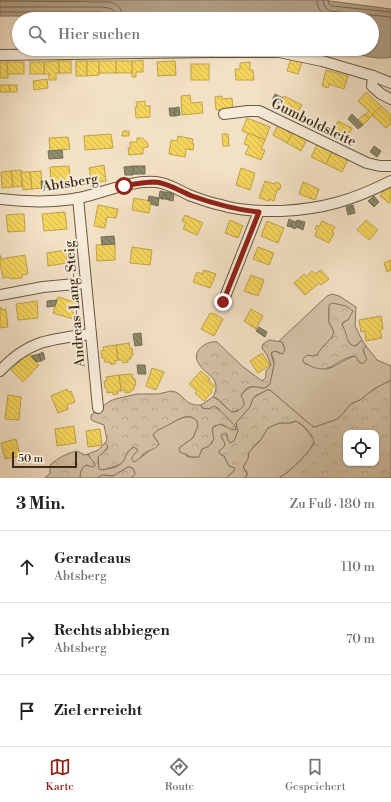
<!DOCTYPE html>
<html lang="de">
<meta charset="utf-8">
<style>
:root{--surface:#fff;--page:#f6f6f6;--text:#222;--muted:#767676;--line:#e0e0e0;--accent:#8f2418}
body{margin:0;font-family:"Libre Bodoni",serif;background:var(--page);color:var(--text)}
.controls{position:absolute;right:12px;bottom:12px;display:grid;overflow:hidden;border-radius:8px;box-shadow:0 1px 3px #0004}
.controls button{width:36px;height:36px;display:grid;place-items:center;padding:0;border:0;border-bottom:1px solid var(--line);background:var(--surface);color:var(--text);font:20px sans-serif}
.scale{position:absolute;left:12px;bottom:10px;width:65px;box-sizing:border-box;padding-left:4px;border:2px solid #3b2a17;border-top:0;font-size:11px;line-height:14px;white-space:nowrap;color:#3b2a17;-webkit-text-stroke:3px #f7ecd9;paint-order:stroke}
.stop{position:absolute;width:12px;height:12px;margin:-9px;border:3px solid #8f2418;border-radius:50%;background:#fff}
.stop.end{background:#8f2418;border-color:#fff;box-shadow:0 1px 4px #0008}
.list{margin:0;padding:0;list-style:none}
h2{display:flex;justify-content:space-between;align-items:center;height:52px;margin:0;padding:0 16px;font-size:17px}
h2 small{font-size:13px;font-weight:400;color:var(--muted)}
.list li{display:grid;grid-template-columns:26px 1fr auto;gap:12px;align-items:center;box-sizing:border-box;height:72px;padding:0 16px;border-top:1px solid var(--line)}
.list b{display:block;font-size:15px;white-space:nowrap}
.list p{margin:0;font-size:13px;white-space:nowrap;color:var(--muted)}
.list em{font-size:13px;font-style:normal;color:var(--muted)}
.icon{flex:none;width:22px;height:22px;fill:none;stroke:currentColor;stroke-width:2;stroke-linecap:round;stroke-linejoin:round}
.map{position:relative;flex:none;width:391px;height:478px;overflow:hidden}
.search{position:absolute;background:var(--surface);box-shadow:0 1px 3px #0004;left:12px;right:12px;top:12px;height:44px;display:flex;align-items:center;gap:10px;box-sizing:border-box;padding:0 14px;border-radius:22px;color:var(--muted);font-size:15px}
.sheet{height:268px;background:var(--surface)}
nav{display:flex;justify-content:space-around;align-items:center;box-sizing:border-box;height:56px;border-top:1px solid var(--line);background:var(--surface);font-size:11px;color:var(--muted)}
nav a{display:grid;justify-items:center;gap:2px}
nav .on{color:var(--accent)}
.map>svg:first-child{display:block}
.green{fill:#d4c2a7;stroke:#88765f}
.forest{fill:url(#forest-crowns);stroke:#88765f;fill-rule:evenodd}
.water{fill:#b4a38a;stroke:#84735c}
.homes{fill:url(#homes-back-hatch);stroke:#bea247}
.industry{fill:url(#industry-back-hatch);stroke:#746f54}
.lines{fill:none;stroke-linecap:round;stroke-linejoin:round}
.shore{stroke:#786650;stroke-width:1}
.minor-casing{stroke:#695842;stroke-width:12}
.minor{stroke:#f7ecd9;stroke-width:10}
.route{stroke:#8f2418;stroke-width:5}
.labels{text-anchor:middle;stroke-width:4;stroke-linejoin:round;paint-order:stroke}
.street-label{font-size:14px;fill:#3b2a17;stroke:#f7ecd9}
</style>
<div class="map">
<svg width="391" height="478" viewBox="0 0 391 478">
<defs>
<pattern id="forest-crowns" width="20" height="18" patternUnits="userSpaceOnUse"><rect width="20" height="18" fill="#d4c2a7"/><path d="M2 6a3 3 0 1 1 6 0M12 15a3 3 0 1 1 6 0" fill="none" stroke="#b7a78f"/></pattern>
<pattern id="homes-back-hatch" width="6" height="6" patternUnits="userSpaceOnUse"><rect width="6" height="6" fill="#f6d55c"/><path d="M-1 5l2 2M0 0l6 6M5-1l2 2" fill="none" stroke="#d4b74f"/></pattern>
<pattern id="industry-back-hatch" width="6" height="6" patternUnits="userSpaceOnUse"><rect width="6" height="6" fill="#8c8c6e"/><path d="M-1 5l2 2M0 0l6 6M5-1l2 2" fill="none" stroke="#747359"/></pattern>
</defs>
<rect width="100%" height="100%" fill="#f3e1c5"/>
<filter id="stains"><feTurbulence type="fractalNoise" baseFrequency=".005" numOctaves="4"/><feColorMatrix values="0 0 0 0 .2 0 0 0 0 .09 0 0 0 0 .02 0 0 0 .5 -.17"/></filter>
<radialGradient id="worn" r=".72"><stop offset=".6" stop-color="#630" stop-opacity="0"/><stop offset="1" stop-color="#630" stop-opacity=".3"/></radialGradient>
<!-- green -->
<g class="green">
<path d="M332,294L339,296L356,307L355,326L362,340L354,347L347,340L342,324L346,321L352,313L347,307L338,305L337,304L329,308V322L334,332L332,337L321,349L317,355L313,356L305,364C311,365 319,368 325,369C334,369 345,358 355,356L360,363L364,353L363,348L366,346L377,360L391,366V380L374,389L360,400L351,404L338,419L315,427L312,426L270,390H267L255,396L252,401L250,407L236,423L238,431L234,441L230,443L228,440L227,435L222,438L225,443L224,448L220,450L219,452L220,454L224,456L229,466L235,468L234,471L226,478H131C135,473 136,467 128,467L113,476L104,475L97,478H80C80,473 81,468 86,465L90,466L94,462L90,458L88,454L98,450L105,443L108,446L107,448L98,460V464L103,470C107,469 113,468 116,467C125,463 125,451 134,447L138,450L133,461C139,461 154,447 158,442L153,435C156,430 161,429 166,426C175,422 188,411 197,421L198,426L193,438L179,448L181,452L185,454L188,457H197L202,449C217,444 212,439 212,428L219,424L227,427L232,423L223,415L218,408C212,409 207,409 201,408V405L213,397C221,400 225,409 233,412L238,411L243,401L241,398C242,394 243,392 246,390C255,382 260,391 267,387C270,385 274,366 274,362C274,359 272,356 271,353L275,351L281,354L285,349L282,342L279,341L327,296Z"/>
<path d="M296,421L303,426L314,440C314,450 288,473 279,478C275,478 251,478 245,478L247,476V472L243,467L247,461L249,452L260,441L268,428L279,423H291Z"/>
</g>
<!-- forest -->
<g class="forest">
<path d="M332,303L346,306L353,311L348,320L343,322L342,325C343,327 345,329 345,331C348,338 347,346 356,346L362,340L366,346L363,350L367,360L363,363H360L355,356C331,360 331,379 303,362V359L307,355L313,356L317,355L321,349L332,337L334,332L329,322V305Z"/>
<path d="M269,340L282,342L285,349L283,354L275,351L271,353L274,364L270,384L265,388C254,387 247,383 241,396C242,398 244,400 244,402C245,409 235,412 231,412L218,399L213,397C224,376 202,375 197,360C193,350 208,340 217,342L242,366L262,381L266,377V371L271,365L267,355L262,348L263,344Z"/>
<path d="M391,380V478H279C282,475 286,474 289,471C296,465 311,451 314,442C313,434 304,425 296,421L289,423H279L268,428L262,438L249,452L248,459L243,467L247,474L245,478H226L234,471L235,468L229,466L224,456L220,454L219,452C221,448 225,448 225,443L221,436L222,434L226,433L228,440L230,443L234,441L238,431L236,423L250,407L253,398L267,390H270L312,426L315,427L338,419L351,404L360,400L374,389ZM346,433H376V463H346Z"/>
<path d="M171,391C184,392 184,407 201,405L202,408L209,409L214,406C218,407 232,423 235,426L236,430L230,429L222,424L214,426L212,430L214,439L209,446L202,449L199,457H191L180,452L179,448L193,438L198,426L197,421C188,410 175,422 166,426C161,429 156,430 153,435L159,444C156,450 150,449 145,453C141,456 139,460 134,462L132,460V457L138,450L134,447C121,453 130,464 112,467C107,468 104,471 99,469L98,457L107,449L108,446L105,443L107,440L104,425L93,421L91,419V415L110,401L115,399L137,394H158Z"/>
<path d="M77,451L85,455L88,454L90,458L94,462L95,466L93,467L86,465C81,468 80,473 80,478H45L50,473V465C58,458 67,453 77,451Z"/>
<polygon points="128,467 130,467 134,470 135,474 131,478 97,478 102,475 113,476"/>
</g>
<!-- water -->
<path class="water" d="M0,0H323L391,9V57C377,61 354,53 340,49H372V19H122L101,16H0Z"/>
<!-- homes -->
<g class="homes">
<polygon points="291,58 302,62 298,74 287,71"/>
<polygon points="143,60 143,72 136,72 136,77 132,77 132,61"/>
<polygon points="59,61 59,73 56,73 56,80 49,80 49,74 44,74 44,62"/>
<rect x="59" y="61" width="12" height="12"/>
<rect x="76" y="61" width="11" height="15"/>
<polygon points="87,61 99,61 99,75 87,76"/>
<rect x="99" y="61" width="17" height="12"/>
<rect x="116" y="61" width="16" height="12"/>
<polygon points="175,61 176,75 158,76 157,62"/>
<polygon points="0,62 7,62 8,78 0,78"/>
<polygon points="7,62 24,62 24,74 8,74"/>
<rect x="30" y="62" width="14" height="12"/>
<polygon points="250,62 250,70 253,70 254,80 236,80 235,69 240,69 240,63"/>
<rect x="191" y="64" width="18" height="16"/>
<polygon points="326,70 348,76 344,89 329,84 328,88 322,86"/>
<polygon points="47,79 48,88 34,90 33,81"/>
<polygon points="0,85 9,85 10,92 0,92"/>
<polygon points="9,85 17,85 17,92 10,92"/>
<polygon points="366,92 381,106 369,119 365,115 369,111 358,101"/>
<polygon points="190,95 191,103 202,102 203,113 182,115 181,96"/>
<polygon points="222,96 222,99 232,98 233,108 216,110 215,97"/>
<polygon points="284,96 302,105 295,118 277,109"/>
<polygon points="145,101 145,106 150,106 150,117 136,118 135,107 137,107 136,102"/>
<polygon points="381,106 391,115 391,123 386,128 372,115"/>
<polygon points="364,114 369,119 363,125 358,120"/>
<polygon points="247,118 270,127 265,140 242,131"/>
<polygon points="338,121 352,128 344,144 330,136"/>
<polygon points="279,123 294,131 287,143 273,135"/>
<polygon points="123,131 129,131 129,136 122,136"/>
<polygon points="294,131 307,139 301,151 287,143"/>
<polygon points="248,133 265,140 261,149 265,150 261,160 245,154 249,146 244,144"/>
<polygon points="111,134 113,148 85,150 84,136"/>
<polygon points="222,134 228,134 229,146 223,146"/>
<polygon points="178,136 193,139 192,143 194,144 193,150 186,149 185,157 169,154 171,140 177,141"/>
<polygon points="68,137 70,149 50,151 49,138"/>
<polygon points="137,138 142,138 148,143 148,147 143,148 143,154 129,155 128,148 130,148 130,142 137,142"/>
<polygon points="317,145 332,152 326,164 311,157"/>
<polygon points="332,152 348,159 342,172 326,164"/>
<polygon points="104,165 106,181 92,183 89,168"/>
<polygon points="69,166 70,180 62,181 62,183 51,184 50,167"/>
<polygon points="241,168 255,173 250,190 236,185"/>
<polygon points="21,170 22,186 13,187 11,171"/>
<polygon points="11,171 13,187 2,188 1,172"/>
<polygon points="41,171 42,188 32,189 30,172"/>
<polygon points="21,172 30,172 32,189 23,190"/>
<polygon points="265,181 274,184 277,182 280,184 281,186 280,189 277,190 274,201 269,199 269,201 259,198"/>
<polygon points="303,182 319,189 315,200 299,194"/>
<polygon points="388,186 391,188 391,200 389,203 380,196"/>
<polygon points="134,198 151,201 149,213 132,210"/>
<polygon points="98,205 118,209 116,218 107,217 105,228 94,226"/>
<polygon points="65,212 67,229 44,231 42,214"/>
<polygon points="19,214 24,214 25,231 8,232 6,215"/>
<polygon points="185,215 203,223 197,235 183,229 186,223 182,221"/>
<polygon points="230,220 243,226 238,238 225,233"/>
<polygon points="366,220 378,230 369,240 357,230"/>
<polygon points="267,221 284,228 278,243 261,236"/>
<polygon points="322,221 335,227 332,232 334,233 329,243 315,236 317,230 315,229 317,225 319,227"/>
<polygon points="115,244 115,260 97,261 96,245"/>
<polygon points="132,247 152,250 150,265 130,263"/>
<polygon points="258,247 274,253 269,265 253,259"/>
<polygon points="66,250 67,263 48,266 47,253"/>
<polygon points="0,255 1,259 25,255 28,274 22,275 22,278 10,279 9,277 3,278 1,268 0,268"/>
<polygon points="391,260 391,270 387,272 384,263"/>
<polygon points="204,270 216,274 210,288 193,282 197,272 202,274"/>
<polygon points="321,270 329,279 321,285 319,283 305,295 294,283 304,274 306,277 312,271 315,274"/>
<polygon points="251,275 264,280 258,296 244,291"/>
<polygon points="58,297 78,303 73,319 53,313"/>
<polygon points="37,301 38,318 18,320 16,304"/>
<polygon points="0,308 2,308 2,310 6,309 8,327 0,328"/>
<polygon points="251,309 263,316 256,329 244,321"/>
<polygon points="210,313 212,314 213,313 223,319 214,336 201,329"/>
<polygon points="381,316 383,329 380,330 382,338 366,341 365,331 361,332 359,320"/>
<polygon points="129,343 130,349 132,348 133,355 131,355 131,359 128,359 128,362 123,363 122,360 118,360 116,345"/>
<polygon points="116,345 118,360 115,361 115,364 110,364 110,362 105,362 104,358 102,358 101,351 104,350 103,347"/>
<polygon points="27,353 39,365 23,382 11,370"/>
<polygon points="262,353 270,365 258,373 250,361"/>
<polygon points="152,368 164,372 156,390 146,386"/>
<polygon points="201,371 210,379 208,380 215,386 211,390 212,392 204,401 195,393 197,391 189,384"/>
<polygon points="132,374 133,379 135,379 136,385 134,385 134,389 131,390 131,392 125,393 125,390 121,391 119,375"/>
<polygon points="119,375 121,391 117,391 118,394 113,395 113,392 107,393 107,388 105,388 104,381 107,381 106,377"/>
<polygon points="67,389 68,392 71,391 75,402 67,405 68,409 58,413 51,396"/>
<polygon points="8,395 21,397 19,420 5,419"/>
<polygon points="74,426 76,443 57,446 55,429"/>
<polygon points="100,429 102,445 88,447 86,431"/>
<polygon points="16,439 20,456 5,459 1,443"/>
</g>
<!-- industry -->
<g class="industry">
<polygon points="275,94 283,98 279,107 271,103"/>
<polygon points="179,107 180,115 175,116 174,108"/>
<polygon points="169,108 174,108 175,116 170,116"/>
<polygon points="352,114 363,125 358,129 348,119"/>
<polygon points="374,146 381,151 377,157 370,152"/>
<polygon points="62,150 63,158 49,159 48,151"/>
<rect x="133" y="166" width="12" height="8"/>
<polygon points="133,166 133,175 125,175 124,167"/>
<polygon points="41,181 47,181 47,191 42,191"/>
<polygon points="54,184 54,189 47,189 47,185"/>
<polygon points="160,191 164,192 162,199 159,198"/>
<polygon points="164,192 167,192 166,199 162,199"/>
<polygon points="167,192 171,193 169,200 166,199"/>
<polygon points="171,193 174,193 173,201 169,200"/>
<polygon points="149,196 159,198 158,206 151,204 151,201 148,201"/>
<polygon points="374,196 379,202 374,207 368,201"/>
<polygon points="353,205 355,213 351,214 349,206"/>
<polygon points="349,206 351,214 348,215 346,207"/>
<polygon points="289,219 293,221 291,227 287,226"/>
<polygon points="297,220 301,221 299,228 295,227"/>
<polygon points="293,221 297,222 295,229 291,227"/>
<polygon points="301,221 305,222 303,230 299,228"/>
<polygon points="114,236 115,244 102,245 101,237"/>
<polygon points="57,300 55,306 47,307 47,301"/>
<polygon points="259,327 267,332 265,337 256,331"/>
<polygon points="141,333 142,345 135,346 133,334"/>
<polygon points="43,352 45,359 41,361 39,354"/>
<polygon points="39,354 41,361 36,362 31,356"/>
<polygon points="137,365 145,365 146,374 138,374"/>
</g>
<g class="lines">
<!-- shore -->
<g class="shore">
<path d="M317,0C317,18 335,17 349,19"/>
<polyline points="323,0 325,7 330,11 391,17"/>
<polyline points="328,0 329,4 332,6 391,12"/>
<path d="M0,1L110,2C118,4 123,10 123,19"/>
<path d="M0,7H102C110,8 117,9 117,19"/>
<polyline points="0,12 101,12 110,14 112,19"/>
</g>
<!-- minor casing -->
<g class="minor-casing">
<g id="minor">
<polyline points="0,55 207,52 279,52 322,61 373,76 391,83"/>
<polyline points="373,76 372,86 381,94 391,99"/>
<polyline points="224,114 248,111 259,111 367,163 380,166 391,166"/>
<polyline points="78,198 98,408"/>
<path d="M0,199C26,202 52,203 79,198C104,193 129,180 156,182C168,183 178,190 189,195C200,199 210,203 221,205C241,211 260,211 281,211C324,209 353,200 391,181"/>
<polyline points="0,295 43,287 86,283"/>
<polyline points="223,302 259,211"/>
<path d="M0,371C28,340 52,339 91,334"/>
</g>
</g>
<!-- minor -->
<use href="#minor" class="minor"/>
</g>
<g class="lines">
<!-- route -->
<path class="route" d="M124,186C134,184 144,182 155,182C168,183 180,191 192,196C215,204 236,210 259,212L223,302"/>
</g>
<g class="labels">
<!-- street labels -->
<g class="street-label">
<text transform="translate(314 122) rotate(26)" y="5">Gumboldsleite</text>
<text transform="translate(70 182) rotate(-9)" y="5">Abtsberg</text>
<text transform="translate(74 304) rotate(-95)" y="5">Andreas-Lang-Steig</text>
</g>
</g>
<rect width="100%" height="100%" filter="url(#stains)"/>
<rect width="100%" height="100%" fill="url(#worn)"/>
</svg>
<div class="controls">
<button><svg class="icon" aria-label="locate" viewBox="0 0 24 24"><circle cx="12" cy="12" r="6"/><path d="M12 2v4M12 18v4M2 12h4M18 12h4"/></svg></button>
</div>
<div class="scale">50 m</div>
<div class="stop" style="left:124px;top:186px"></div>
<div class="stop end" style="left:223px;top:302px"></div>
<div class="search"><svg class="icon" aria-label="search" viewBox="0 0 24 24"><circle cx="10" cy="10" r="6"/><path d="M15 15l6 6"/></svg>Hier suchen</div>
</div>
<section class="sheet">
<h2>3 Min.<small>Zu Fuß · 180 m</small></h2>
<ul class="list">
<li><svg class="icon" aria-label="ahead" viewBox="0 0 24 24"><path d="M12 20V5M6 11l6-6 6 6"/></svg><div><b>Geradeaus</b><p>Abtsberg</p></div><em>110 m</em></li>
<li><svg class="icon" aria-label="right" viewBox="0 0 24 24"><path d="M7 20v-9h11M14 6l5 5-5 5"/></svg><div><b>Rechts abbiegen</b><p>Abtsberg</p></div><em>70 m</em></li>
<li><svg class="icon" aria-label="arrive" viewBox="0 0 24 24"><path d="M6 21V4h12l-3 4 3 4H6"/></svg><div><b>Ziel erreicht</b></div></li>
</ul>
</section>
<nav>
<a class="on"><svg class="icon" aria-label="map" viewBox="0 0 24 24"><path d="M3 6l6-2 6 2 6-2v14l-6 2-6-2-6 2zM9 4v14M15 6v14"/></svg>Karte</a>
<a><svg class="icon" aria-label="directions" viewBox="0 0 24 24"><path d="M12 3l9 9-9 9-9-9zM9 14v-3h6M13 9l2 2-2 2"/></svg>Route</a>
<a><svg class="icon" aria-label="saved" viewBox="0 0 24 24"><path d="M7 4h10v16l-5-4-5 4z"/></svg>Gespeichert</a>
</nav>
